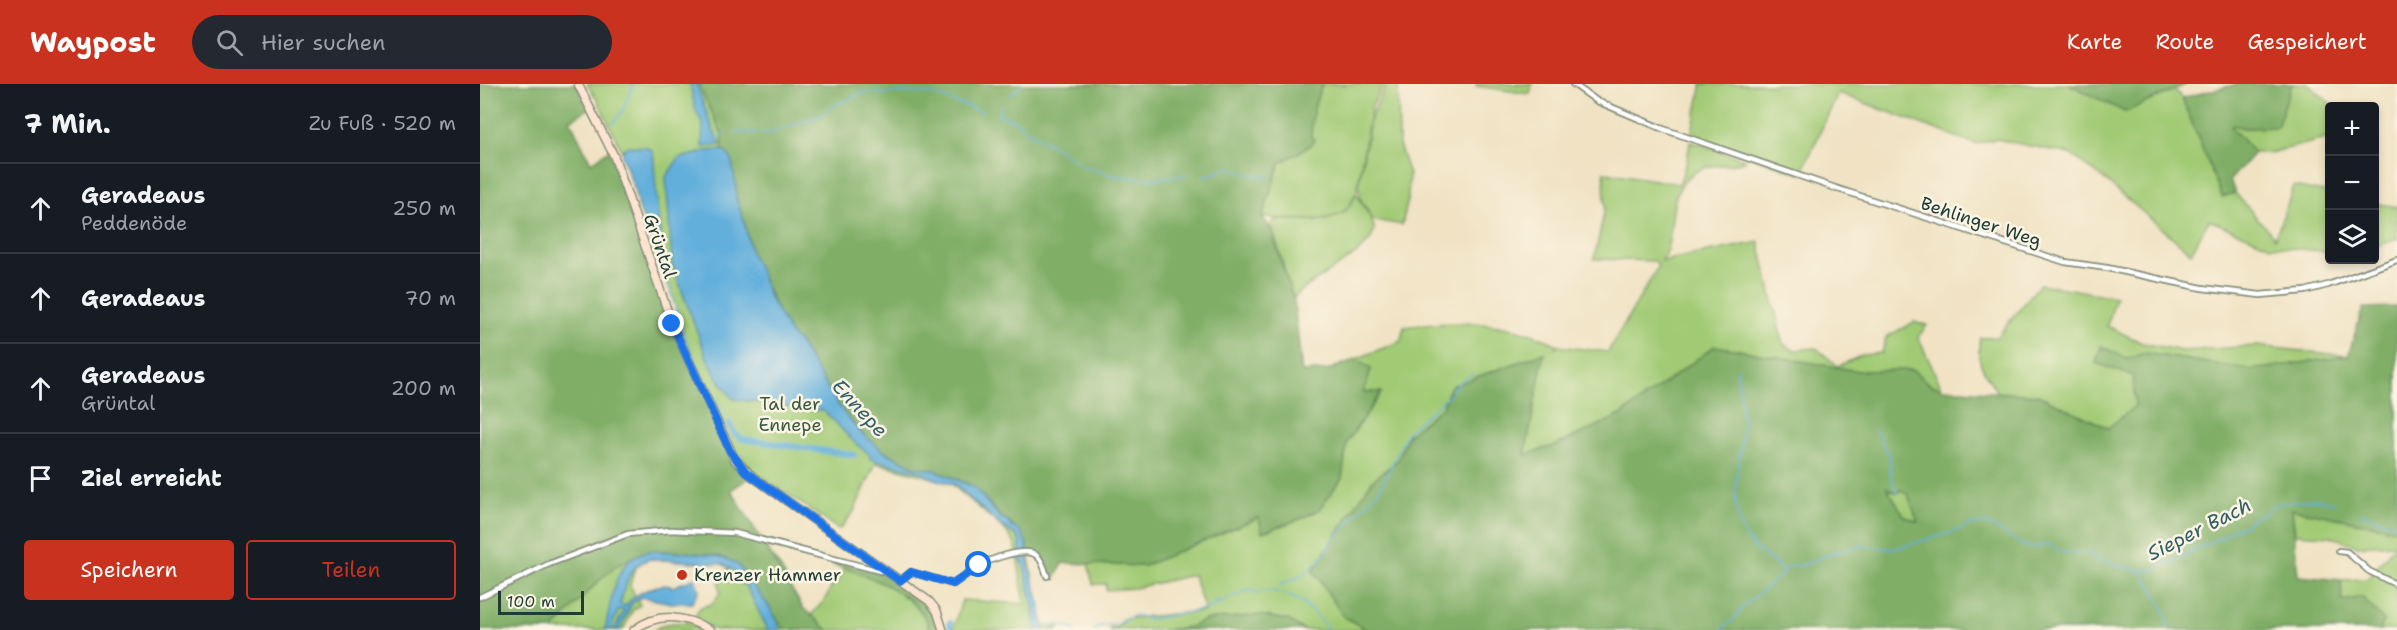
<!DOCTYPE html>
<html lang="de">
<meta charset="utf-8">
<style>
:root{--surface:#171b24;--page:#242831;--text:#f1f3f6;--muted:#9ea1a6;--line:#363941;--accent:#c8321e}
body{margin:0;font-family:"Shantell Sans",sans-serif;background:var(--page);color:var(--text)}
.controls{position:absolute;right:18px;top:18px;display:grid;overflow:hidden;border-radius:6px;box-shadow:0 3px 9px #0003}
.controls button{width:54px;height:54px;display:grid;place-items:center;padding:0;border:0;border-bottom:2px solid var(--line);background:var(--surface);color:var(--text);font:30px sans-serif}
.scale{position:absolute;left:18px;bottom:15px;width:86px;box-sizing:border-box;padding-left:6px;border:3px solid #1f3d34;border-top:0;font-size:16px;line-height:21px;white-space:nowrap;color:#1f3d34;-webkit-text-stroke:4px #fcf5e5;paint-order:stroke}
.stop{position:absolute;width:18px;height:18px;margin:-14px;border:4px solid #1a73e8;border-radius:50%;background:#fff}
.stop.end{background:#1a73e8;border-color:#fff;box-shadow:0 2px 6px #0008}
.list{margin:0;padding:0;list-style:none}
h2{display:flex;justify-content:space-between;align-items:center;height:78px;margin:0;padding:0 24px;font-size:26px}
h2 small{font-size:20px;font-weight:400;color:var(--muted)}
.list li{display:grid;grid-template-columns:39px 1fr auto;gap:18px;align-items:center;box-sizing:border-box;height:90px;padding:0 24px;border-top:2px solid var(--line)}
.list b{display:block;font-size:22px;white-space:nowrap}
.list p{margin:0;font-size:20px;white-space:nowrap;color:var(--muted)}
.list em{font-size:20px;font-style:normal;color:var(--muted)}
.actions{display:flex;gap:12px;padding:18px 24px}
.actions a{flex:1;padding:14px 0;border:2px solid var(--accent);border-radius:6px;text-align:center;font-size:21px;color:var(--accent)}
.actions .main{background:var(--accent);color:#fff}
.icon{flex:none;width:33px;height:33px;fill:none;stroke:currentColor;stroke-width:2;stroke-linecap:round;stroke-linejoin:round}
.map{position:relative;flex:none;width:1917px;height:546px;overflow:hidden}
header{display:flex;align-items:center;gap:36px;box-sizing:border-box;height:84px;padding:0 30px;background:var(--accent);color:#fff}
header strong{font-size:28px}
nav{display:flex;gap:33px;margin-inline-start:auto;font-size:21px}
.search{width:420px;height:54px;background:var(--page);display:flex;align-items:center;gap:15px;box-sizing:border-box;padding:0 21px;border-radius:33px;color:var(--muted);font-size:22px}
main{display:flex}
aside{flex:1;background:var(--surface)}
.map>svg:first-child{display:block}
.green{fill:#a1ca75;stroke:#608454;stroke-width:1.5}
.forest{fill:#80ae66;stroke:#50764d;stroke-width:1.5;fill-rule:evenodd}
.water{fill:#62afdc;stroke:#407688;stroke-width:1.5}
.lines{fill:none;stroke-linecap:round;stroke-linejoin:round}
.stream{stroke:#62afdc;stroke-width:1.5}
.canal{stroke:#62afdc;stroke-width:6}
.street-casing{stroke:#88907c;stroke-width:8}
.secondary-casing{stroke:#88907c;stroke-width:10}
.street{stroke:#fff;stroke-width:4.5}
.secondary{stroke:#fde4d1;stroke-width:7}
.route{stroke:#1a73e8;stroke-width:8}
.poi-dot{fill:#c8321e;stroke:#fcf5e5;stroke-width:2}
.labels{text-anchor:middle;stroke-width:5;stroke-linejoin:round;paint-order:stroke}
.street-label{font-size:18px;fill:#1f3d34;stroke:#fcf5e5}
.park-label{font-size:18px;fill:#395941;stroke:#fcf5e5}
.poi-label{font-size:18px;fill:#1f3d34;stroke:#fcf5e5;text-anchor:start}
.water-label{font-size:20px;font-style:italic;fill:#335f66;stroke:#fcf5e5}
</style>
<header>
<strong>Waypost</strong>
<div class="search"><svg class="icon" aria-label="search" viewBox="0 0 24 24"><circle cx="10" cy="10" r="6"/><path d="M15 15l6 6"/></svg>Hier suchen</div>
<nav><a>Karte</a><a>Route</a><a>Gespeichert</a></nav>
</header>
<main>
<aside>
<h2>7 Min.<small>Zu Fuß · 520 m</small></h2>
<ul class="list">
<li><svg class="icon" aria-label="ahead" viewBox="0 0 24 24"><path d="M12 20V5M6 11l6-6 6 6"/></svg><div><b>Geradeaus</b><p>Peddenöde</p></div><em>250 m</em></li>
<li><svg class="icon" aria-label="ahead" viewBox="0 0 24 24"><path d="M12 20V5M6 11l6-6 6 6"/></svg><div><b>Geradeaus</b></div><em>70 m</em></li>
<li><svg class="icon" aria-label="ahead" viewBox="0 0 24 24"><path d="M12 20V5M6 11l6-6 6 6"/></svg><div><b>Geradeaus</b><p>Grüntal</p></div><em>200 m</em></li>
<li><svg class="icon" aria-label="arrive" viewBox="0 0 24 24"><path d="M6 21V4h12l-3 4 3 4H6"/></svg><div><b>Ziel erreicht</b></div></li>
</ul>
<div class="actions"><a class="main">Speichern</a><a>Teilen</a></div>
</aside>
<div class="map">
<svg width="1917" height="546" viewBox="0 0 1917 546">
<rect width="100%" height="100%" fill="#fcf5e5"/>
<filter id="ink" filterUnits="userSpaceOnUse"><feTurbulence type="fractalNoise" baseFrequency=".0167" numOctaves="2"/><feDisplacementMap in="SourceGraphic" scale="12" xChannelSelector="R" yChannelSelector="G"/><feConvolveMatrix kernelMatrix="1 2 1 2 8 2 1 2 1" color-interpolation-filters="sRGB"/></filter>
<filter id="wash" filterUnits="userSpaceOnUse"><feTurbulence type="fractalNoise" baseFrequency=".008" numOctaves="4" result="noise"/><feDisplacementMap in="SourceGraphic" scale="24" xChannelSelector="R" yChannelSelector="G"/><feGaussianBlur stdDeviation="1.35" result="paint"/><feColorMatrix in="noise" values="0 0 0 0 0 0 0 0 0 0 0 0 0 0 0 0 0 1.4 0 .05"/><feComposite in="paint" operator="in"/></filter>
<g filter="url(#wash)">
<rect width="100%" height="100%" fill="#f0e2c3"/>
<!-- green -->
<g class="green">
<polygon points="107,0 229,0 502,411 548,465 560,541 569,544 579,543 577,546 473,546 482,516 545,520 535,460 526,447 469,398 396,379 374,427 361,444 358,445 273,386 257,368 237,329 205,254 175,157 144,72 118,17"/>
<path d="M843,0H903L891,25L877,106C874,112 871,121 865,126C849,141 803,134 782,133L800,79L831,61C829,43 833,16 843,0Z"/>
<polygon points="906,0 918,0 919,61 929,90 928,116 922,141 893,136 880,114 879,99 890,36"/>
<polygon points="996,0 1052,0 1050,10 996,2"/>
<polygon points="1222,0 1589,0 1645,28 1694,6 1702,14 1742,112 1755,109 1795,154 1814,102 1849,109 1849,168 1791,162 1729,136 1711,169 1619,91 1590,70 1516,55 1495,60 1358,9 1321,90 1211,52"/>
<polygon points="1812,0 1828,0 1853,22 1850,22 1849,54 1790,69 1774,69 1751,43 1754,41 1764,44 1797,43"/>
<path d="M1210,57L1266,76C1251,84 1232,78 1217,87C1182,106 1199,146 1182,177L1279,158L1303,260L1314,266L1336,264L1358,282L1383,271L1402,269L1406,253L1434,238L1447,241L1438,253L1462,305L1449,300L1433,286L1378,287L1235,262L1141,331L1077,361L1044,371L1064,269L990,295L984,307L976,300L971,302L963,322L928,351L918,376L892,397L863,532L887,546H823L808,536L779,531L725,536L711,543L687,546H628L642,541V535L725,527L713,491L655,504L626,506V500H613L608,480L664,482L780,433L783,448L820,435L839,426L862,394L867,358L901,309L884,308L891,285L876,275L921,257L924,243C977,236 1029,236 1078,261L1074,264L1078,262L1128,268L1178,183L1175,177L1114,175L1125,124L1124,88L1199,100L1207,77Z"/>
<path d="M877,110C881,120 893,135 894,143C897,168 829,194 813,215L791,139L795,136H846L865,128Z"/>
<polygon points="1894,119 1917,123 1917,155 1895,163"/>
<path d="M1560,200L1636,213L1627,242L1662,259L1702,267L1776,262L1869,272L1772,286L1665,269L1647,275L1621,262L1616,279L1653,292L1655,322L1628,344L1558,311L1517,308C1504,287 1495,279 1500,254L1517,253Z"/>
<polygon points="1406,404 1417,409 1421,406 1429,411 1438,438 1424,432"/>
<polygon points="1812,424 1917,446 1917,546 1900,546 1903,537 1862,518 1861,496 1887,495 1916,460 1877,462 1850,452 1815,450"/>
<path d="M271,451C309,484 310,500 322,546H235L215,537L217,528L221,523L232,520L240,509L239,499L249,484L240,479L170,475C155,479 154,487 150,501L160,521L153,526L143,546H52L115,462Z"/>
<path d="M364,484C393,492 443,515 450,546H348L331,531L344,517L352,502L358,498Z"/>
<polygon points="207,538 226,546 174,546 185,540"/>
</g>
<!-- forest -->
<g class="forest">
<path d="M0,0H96L109,25L90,36L111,79L129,66L175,199L248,368L270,393L251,406L323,524L348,546H305L258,481L240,472C218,470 192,465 170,468C133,472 98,520 73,546H0Z"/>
<path d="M218,0H843C835,14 831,36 831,53L834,55L831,61L800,79L782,133L790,143L814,217L822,288L848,286L876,275L891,285L884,308H901L867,358L862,394L839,426L820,435L782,448L779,433L664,482L583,479L575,494L568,488L557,470L547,466V460L527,436L522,434L499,408L488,400L454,386L434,383L405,368L389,356L361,325L319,258L311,251L299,230L271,169L264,137L256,113V102L251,74L243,66L242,50Z"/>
<polygon points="1589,0 1707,0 1645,28"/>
<polygon points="1757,0 1812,0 1797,43 1764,44 1754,41 1751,43 1774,69 1750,96 1755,109 1742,113 1702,14"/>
<path d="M1917,223V446L1812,425L1818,492L1861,496L1862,517L1882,513L1904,537L1900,546H887L863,532L833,486L892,397L918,376L928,351L963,322L971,302L1064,269L1045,371L1077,361L1141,331L1235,262L1378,287L1433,286L1449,300L1463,305L1558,311L1628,344L1655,322L1653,292L1616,279L1621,262L1647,275L1665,269L1772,286L1868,272L1883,224ZM1407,404L1417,409L1421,406L1428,411L1438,438L1424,432Z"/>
<path d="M355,477L408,491L450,520L456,530L461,546H450C442,510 385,490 353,481Z"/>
<polygon points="779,531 808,536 824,546 687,546 711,543 725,536"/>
</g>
<!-- water -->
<g class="water">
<polygon points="210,0 216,0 234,48 241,61 224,63 222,61 223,41 215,24"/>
<polygon points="149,62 166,63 173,67 181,168 178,169 159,125 154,104 142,72 143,65"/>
<polygon points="243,66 251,74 256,102 256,114 264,137 271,169 281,189 289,212 311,251 319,258 361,325 380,348 405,368 434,383 454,386 494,403 521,434 527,436 531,443 540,446 547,460 549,481 559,515 564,546 556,546 553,521 543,478 540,477 540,458 537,452 520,441 475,401 449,393 441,388 390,375 390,371 375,359 344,327 253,315 236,292 226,272 192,180 186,93 199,74 221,69 223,67"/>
<path d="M172,467C197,469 237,466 258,481L290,524L301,546H288L266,502L246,490L247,488L257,493L253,486L243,480L171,475C148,480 146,501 140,520L146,522C153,510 180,497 194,503C201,498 209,498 215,494L219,506L212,519H191L162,513L152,519L139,546H134L144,527L139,525L130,546H125C132,515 133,471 172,467Z"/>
</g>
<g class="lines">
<!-- stream -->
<g class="stream">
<polyline points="530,11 543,0"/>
<polyline points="521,23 518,31 537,37 548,48 568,58 603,82 611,85 636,92 676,95 706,91"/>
<polyline points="133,39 142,28 154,0"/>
<polyline points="256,48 289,49 338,33 354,22 385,8 408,10 421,8 452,10 503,28"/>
<polyline points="237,55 245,49"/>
<path d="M723,92L733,90L750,83C760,90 777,91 790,94"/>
<polyline points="179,169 203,248 225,296 246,332"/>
<path d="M1260,285L1257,286C1258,305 1263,323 1263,341C1262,378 1246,414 1264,450C1274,470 1297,475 1302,488"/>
<polyline points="1396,346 1409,372 1411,394 1417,409"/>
<polyline points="1880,429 1917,441"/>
<path d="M1662,488C1664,490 1682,522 1684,526C1687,532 1687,540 1688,546"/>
<polyline points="800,501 826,490 846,469 850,459 900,405 928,347 969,311 977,300 992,290"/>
<polyline points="734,517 742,518"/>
<polyline points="563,541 583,541 596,546"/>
<polyline points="614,546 622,542 638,540 655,531 670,535 679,534 726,525 769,506 778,509 788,506 808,511 826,520 827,525 831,525 849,546"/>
<path d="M1241,546L1254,535L1265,521L1311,482H1321L1351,470L1379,462L1414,465L1480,446C1511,427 1520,453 1546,462C1555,465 1562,461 1570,460L1580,468L1607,469L1622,477L1659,487L1675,486L1681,481L1691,479L1712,467L1743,453L1752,446L1765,441L1776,432L1784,430L1794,421L1835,415L1855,419"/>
</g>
<!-- canal -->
<g class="canal">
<polyline points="249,339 254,349 262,355 374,371"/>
<polyline points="470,539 470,546"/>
</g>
</g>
</g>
<g filter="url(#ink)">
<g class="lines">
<!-- street casing -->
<g class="street-casing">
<g id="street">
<polyline points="1093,0 1117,17 1183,45 1352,103 1585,178 1627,184 1722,204 1780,211 1825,207 1848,201 1917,176"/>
<polyline points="1859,467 1867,468 1889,487 1917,501"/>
<path d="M420,497L431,488L473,500C482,495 489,488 497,483C508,476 545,462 556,471C562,475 565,485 567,492"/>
<polyline points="0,513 69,480 148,450 191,446 255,449 400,487 404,486"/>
</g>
</g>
<!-- secondary casing -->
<g class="secondary-casing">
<g id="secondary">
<polyline points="98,0 134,72 192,240 255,376 273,393 449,517 457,527 463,546"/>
<path d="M154,546C179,527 205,532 231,546"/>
</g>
</g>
<!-- street -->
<use href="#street" class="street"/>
<!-- secondary -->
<use href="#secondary" class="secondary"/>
</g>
</g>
<g class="lines" filter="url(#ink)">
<!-- route -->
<polyline class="route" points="192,240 250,367 266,388 420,497 431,488 473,500 499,481"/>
</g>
<!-- markers -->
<circle class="poi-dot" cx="202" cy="491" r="6"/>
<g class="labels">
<!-- street labels -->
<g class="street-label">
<text transform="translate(1501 138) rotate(18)" y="6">Behlinger Weg</text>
<text transform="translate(180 162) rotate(71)" y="6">Grüntal</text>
</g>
<!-- park labels -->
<g class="park-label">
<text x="310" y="326">Tal der<tspan x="310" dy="21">Ennepe</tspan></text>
</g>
<!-- poi labels -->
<g class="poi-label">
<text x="214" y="497">Krenzer Hammer</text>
</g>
<!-- water labels -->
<g class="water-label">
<text transform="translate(380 324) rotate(47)" y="7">Ennepe</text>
<text transform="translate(1719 445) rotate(-27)" y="7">Sieper Bach</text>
</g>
</g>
</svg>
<div class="controls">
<button>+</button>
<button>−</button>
<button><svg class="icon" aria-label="layers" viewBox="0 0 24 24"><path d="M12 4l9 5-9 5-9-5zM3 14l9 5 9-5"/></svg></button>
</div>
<div class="scale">100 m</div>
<div class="stop" style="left:499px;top:481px"></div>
<div class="stop end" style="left:192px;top:240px"></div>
</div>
</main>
